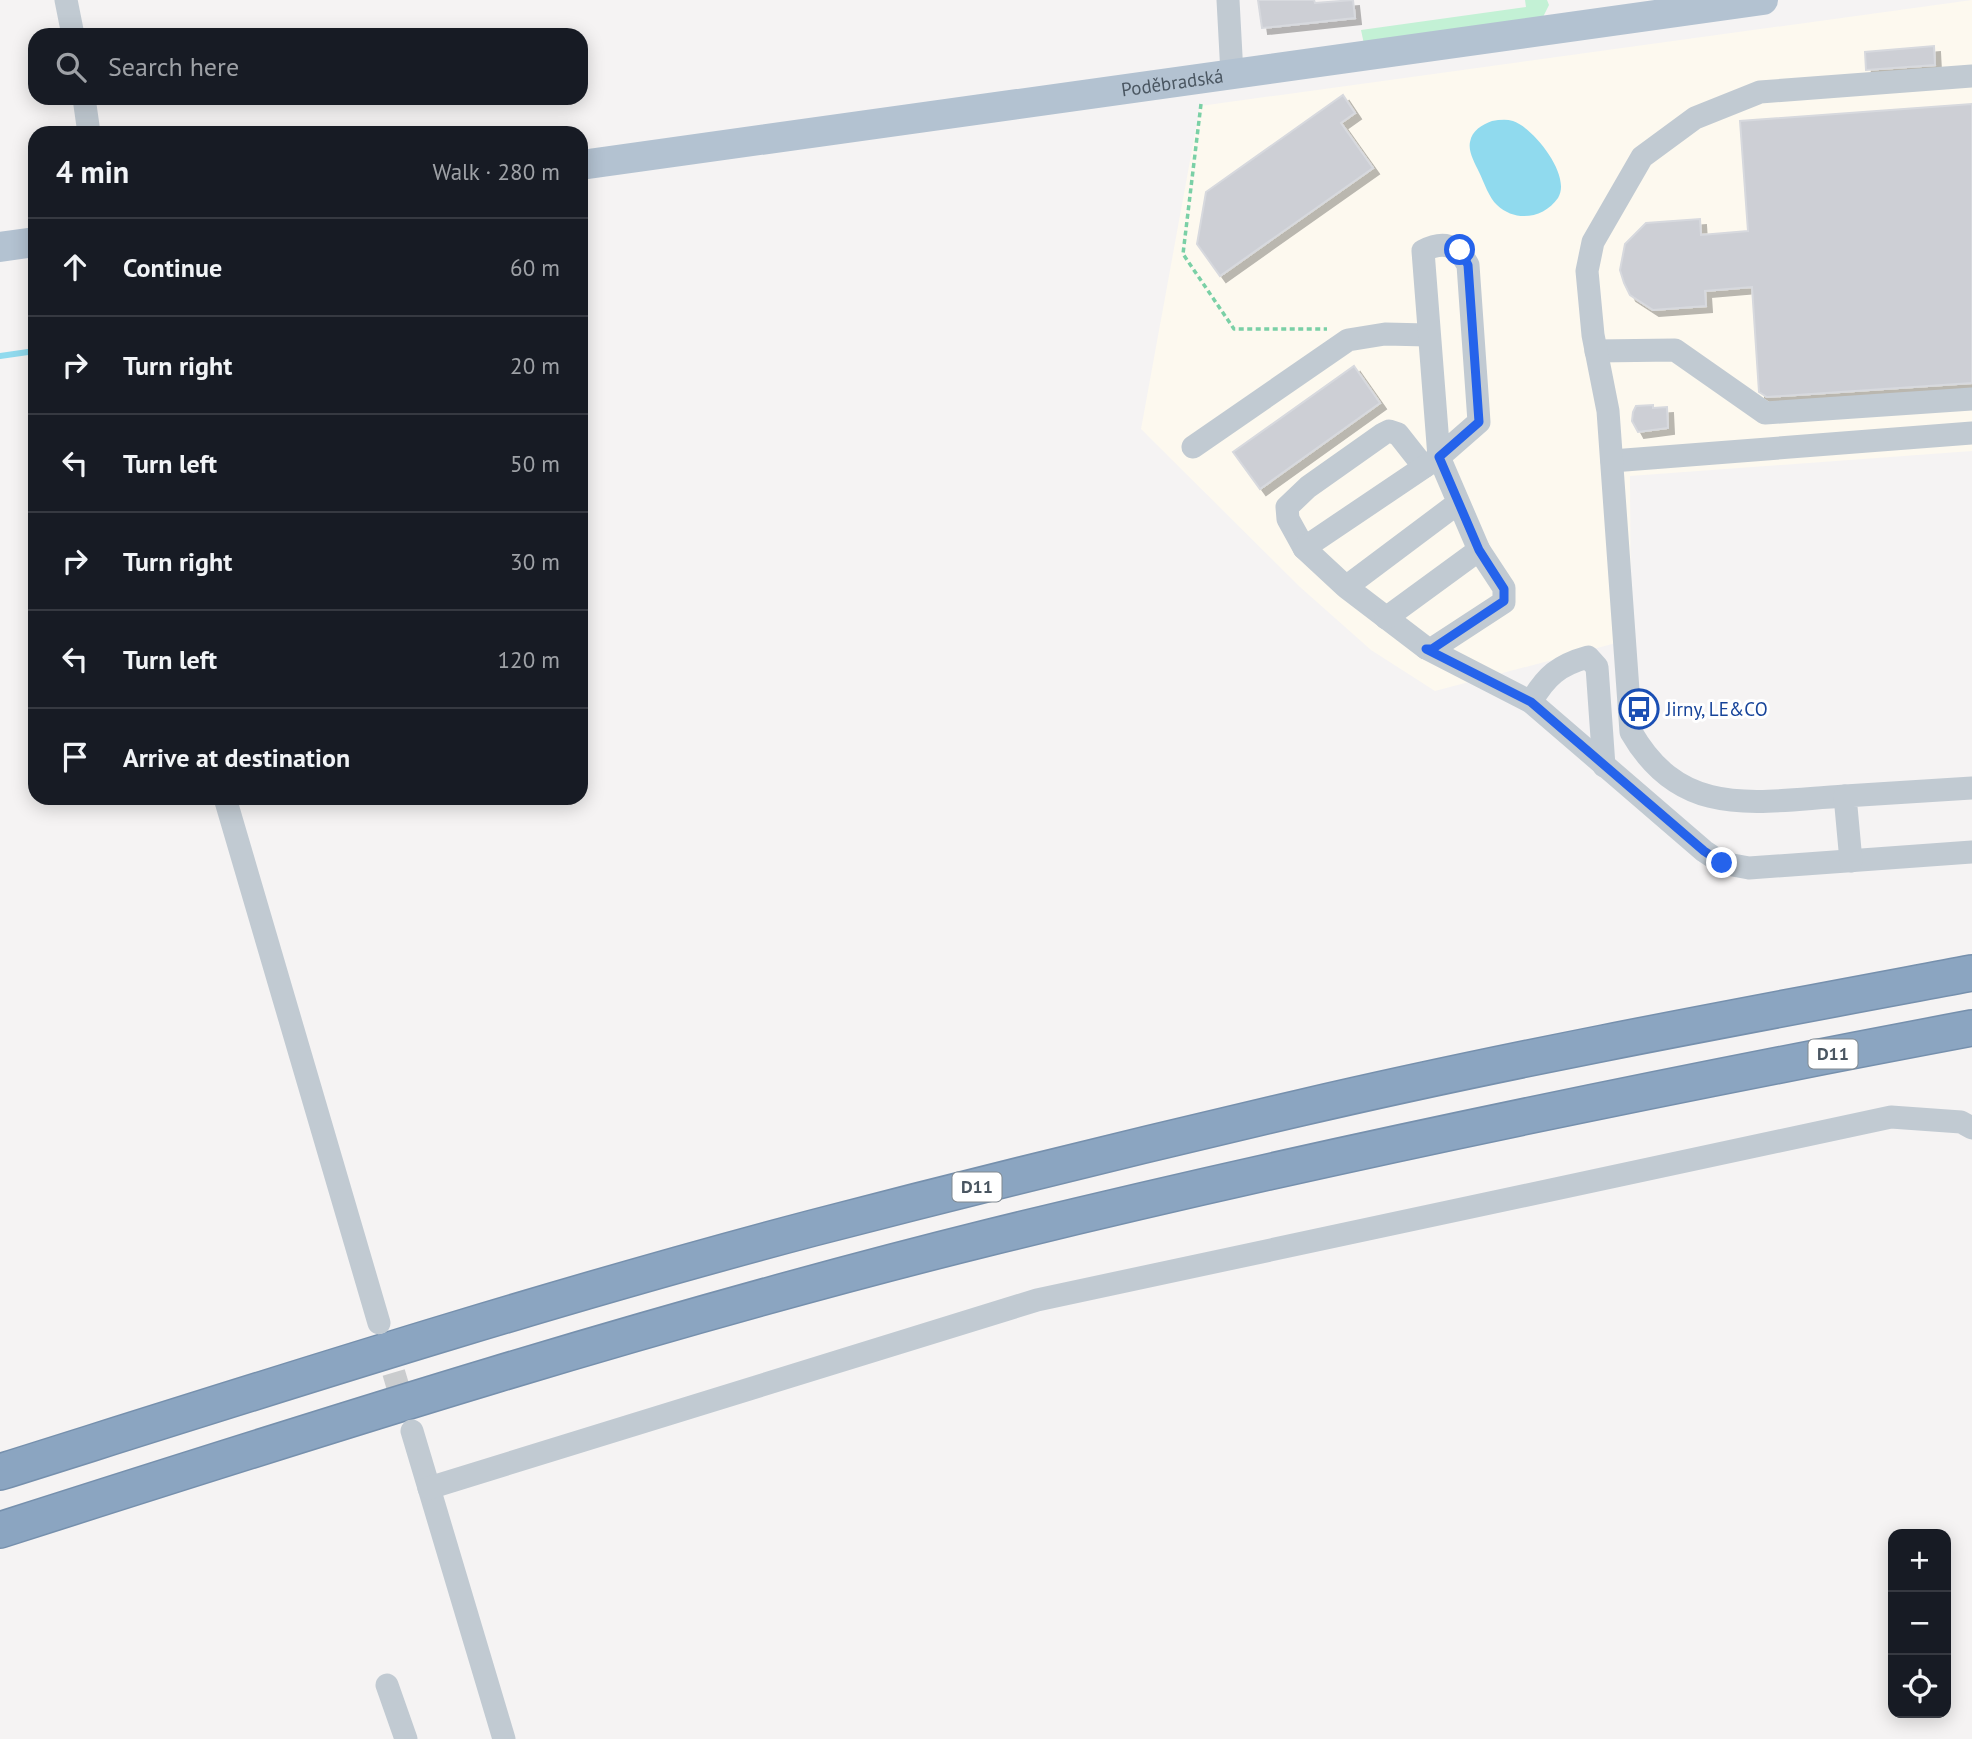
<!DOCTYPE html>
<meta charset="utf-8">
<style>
:root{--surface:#171b24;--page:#20242c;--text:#f1f3f6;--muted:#9ea1a6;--line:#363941}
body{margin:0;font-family:"PT Sans",sans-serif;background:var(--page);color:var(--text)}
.controls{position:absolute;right:21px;bottom:21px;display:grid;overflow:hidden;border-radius:14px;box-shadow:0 4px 18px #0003}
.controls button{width:63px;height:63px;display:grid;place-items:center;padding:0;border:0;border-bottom:2px solid var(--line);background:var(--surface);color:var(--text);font:35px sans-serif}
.stop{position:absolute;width:21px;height:21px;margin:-16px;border:5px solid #2563eb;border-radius:50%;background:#fff}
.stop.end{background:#2563eb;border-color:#fff;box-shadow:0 2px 7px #0008}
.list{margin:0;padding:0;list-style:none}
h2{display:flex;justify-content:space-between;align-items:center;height:91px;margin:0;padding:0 28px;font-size:30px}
h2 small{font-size:23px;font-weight:400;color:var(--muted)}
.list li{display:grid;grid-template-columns:46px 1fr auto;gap:21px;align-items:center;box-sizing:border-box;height:98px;padding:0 28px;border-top:2px solid var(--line)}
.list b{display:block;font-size:26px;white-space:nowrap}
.list em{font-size:23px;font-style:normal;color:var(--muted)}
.icon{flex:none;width:38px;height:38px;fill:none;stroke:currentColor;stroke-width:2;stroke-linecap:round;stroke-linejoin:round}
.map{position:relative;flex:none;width:1972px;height:1739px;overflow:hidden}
.search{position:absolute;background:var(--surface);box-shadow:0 4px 18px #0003;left:28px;top:28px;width:560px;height:77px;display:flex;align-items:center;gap:18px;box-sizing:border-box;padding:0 24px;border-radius:21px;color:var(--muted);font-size:26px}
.panel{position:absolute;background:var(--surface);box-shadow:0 4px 18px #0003;left:28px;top:126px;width:560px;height:679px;border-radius:21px}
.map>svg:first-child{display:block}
.commercial{fill:#fdf9ef}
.green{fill:#c3f1d5}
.water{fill:#90daee}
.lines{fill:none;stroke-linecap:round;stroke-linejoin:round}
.stream{stroke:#90daee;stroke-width:6}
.building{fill:#cdcfd5;stroke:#d7d9de;stroke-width:2;filter:url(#shadow)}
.minor-tunnel{stroke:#caccce;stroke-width:23;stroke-dasharray:23 11;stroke-linecap:butt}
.highway-casing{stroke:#7690ad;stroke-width:38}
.path{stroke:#7ad0a6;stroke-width:3.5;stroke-dasharray:5 3.5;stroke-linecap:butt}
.minor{stroke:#c1cad2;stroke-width:23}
.major{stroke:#b3c2d1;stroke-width:30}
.highway{stroke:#8ba5c1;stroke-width:35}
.route{stroke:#2563eb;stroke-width:9}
.labels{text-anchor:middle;stroke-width:6;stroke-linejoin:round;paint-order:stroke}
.shield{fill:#fff;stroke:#808990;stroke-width:2}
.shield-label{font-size:18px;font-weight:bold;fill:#4a5661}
.street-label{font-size:19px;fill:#4a5661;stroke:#fff}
.transit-label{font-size:19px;fill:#164399;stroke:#fff;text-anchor:start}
</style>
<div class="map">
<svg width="1972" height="1739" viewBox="0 0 1972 1739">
<defs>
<filter id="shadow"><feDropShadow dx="6" dy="6" stdDeviation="0" flood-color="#0004"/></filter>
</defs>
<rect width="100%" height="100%" fill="#f5f3f3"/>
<!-- commercial -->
<polygon class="commercial" points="1972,0 1972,451 1630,476 1631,639 1435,691 1371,650 1300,587 1141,429 1200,106"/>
<!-- green -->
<polygon class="green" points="1525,0 1547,0 1549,5 1542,19 1364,44 1361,30 1526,7"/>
<!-- water -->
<path class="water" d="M1492,121C1499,120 1506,119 1513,121C1534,128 1572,176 1558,198C1544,218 1516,223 1497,205C1489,198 1484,182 1479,172C1475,163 1468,152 1470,142C1472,130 1482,125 1492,121Z"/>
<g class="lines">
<!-- stream -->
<polyline class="stream" points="0,356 35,351"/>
</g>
<!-- building -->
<g class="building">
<polygon points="1258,0 1314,0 1315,3 1353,0 1355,18 1262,28"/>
<polygon points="1934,46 1935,65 1866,70 1865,52"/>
<polygon points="1343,95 1355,113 1341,123 1373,168 1220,276 1197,244 1206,192"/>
<polygon points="1972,104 1972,383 1767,397 1759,392 1752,287 1705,291 1706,306 1653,310 1630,295 1624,283 1620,270 1625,244 1646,223 1700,219 1701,235 1748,231 1740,121"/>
<polygon points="1354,366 1380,403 1260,489 1233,452"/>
<polygon points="1653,405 1653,408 1667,407 1668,428 1638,432 1632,421 1633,412 1636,406"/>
</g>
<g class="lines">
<!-- minor-tunnel -->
<polyline class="minor-tunnel" points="384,1340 406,1414"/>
<!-- highway casing -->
<g class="highway-casing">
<g id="highway">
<path d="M0,1472C270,1387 540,1300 813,1228C975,1186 1137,1146 1300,1108C1523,1056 1748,1015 1972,973"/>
<path d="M0,1530C328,1425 657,1320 991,1237C1316,1157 1643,1090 1972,1028"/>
</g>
</g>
<!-- path -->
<polyline class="path" points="1201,104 1183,254 1234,329 1327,329"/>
<!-- minor -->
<g class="minor">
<polyline points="66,0 73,35"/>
<polyline points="1228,0 1232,74"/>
<polyline points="84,98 89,133"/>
<polyline points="1596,351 1675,350 1765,413 1972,399"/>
<polyline points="1193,447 1348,340 1385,334 1428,335"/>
<polyline points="1612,461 1972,433"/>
<polyline points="1304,548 1288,519 1287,507 1308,487 1383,434 1389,431 1398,434 1424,467"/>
<path d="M1346,587L1426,648L1432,649L1504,602V588L1479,550L1439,457L1423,251C1444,240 1457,245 1468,265L1479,422L1439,457L1304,548L1346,587L1458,503"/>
<polyline points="1386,618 1479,550"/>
<polyline points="1426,648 1531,702 1704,851 1722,863 1749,868 1972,852"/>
<path d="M1531,702C1546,676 1559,665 1588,657L1597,667L1604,766"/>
<path d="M1845,796C1757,801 1682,821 1631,732L1608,411L1593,335L1587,271L1593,242L1642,157L1695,118L1760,92L1972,76"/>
<polyline points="225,798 379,1323"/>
<polyline points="1851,861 1845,796 1972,788"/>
<polyline points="412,1431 504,1739"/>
<polyline points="429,1488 1037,1300 1891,1117 1961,1122 1972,1128"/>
<polyline points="387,1685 406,1739"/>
</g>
<!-- major -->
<g class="major">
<path id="s1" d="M581,165L1763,0"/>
<polyline points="0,247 35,242"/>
</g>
<!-- highway -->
<use href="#highway" class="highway"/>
</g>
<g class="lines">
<!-- route -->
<polyline class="route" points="1460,250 1468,265 1479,422 1439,457 1479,550 1504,589 1504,601 1432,649 1426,649 1531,702 1704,851 1722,863"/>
</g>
<!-- icons -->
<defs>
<g id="bus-ring" transform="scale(2.0125)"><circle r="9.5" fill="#fff" stroke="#1a4fb4" stroke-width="1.5"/><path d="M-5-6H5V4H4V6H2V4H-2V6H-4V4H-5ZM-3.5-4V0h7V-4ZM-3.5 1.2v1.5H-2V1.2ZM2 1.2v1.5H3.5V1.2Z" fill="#1a4fb4"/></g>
</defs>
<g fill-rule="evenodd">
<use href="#bus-ring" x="1639" y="709"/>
</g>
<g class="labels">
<!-- shield labels -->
<g class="shield">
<rect x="1808.5" y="1039.5" width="49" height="29" rx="5"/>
<rect x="952.5" y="1172.5" width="49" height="29" rx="5"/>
</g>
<g class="shield-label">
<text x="1833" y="1060">D11</text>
<text x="977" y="1193">D11</text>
</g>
<!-- street labels -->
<g class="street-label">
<text dy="7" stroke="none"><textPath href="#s1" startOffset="597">Poděbradská</textPath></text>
</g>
<!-- transit labels -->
<g class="transit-label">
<text x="1666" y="716">Jirny, LE&amp;CO</text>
</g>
</g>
</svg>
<div class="controls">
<button>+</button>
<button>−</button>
<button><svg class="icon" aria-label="locate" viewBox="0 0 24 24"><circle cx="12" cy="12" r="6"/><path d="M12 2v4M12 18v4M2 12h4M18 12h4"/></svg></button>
</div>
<div class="stop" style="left:1460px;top:250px"></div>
<div class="stop end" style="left:1722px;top:863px"></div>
<div class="search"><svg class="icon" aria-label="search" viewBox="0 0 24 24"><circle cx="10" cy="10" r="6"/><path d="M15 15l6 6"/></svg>Search here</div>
<section class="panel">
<h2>4 min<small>Walk · 280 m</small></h2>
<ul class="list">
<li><svg class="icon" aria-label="ahead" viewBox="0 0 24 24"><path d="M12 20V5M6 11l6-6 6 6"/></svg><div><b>Continue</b></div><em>60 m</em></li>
<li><svg class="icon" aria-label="right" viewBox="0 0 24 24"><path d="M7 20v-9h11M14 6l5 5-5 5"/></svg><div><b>Turn right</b></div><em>20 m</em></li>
<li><svg class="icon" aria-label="left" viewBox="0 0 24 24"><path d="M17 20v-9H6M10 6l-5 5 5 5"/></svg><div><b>Turn left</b></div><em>50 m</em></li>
<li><svg class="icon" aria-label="right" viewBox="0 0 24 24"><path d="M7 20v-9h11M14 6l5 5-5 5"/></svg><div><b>Turn right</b></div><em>30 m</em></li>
<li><svg class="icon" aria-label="left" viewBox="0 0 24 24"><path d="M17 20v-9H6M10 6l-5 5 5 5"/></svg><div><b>Turn left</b></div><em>120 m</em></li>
<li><svg class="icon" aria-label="arrive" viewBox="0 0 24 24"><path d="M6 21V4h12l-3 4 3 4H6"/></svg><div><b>Arrive at destination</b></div></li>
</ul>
</section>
</div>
